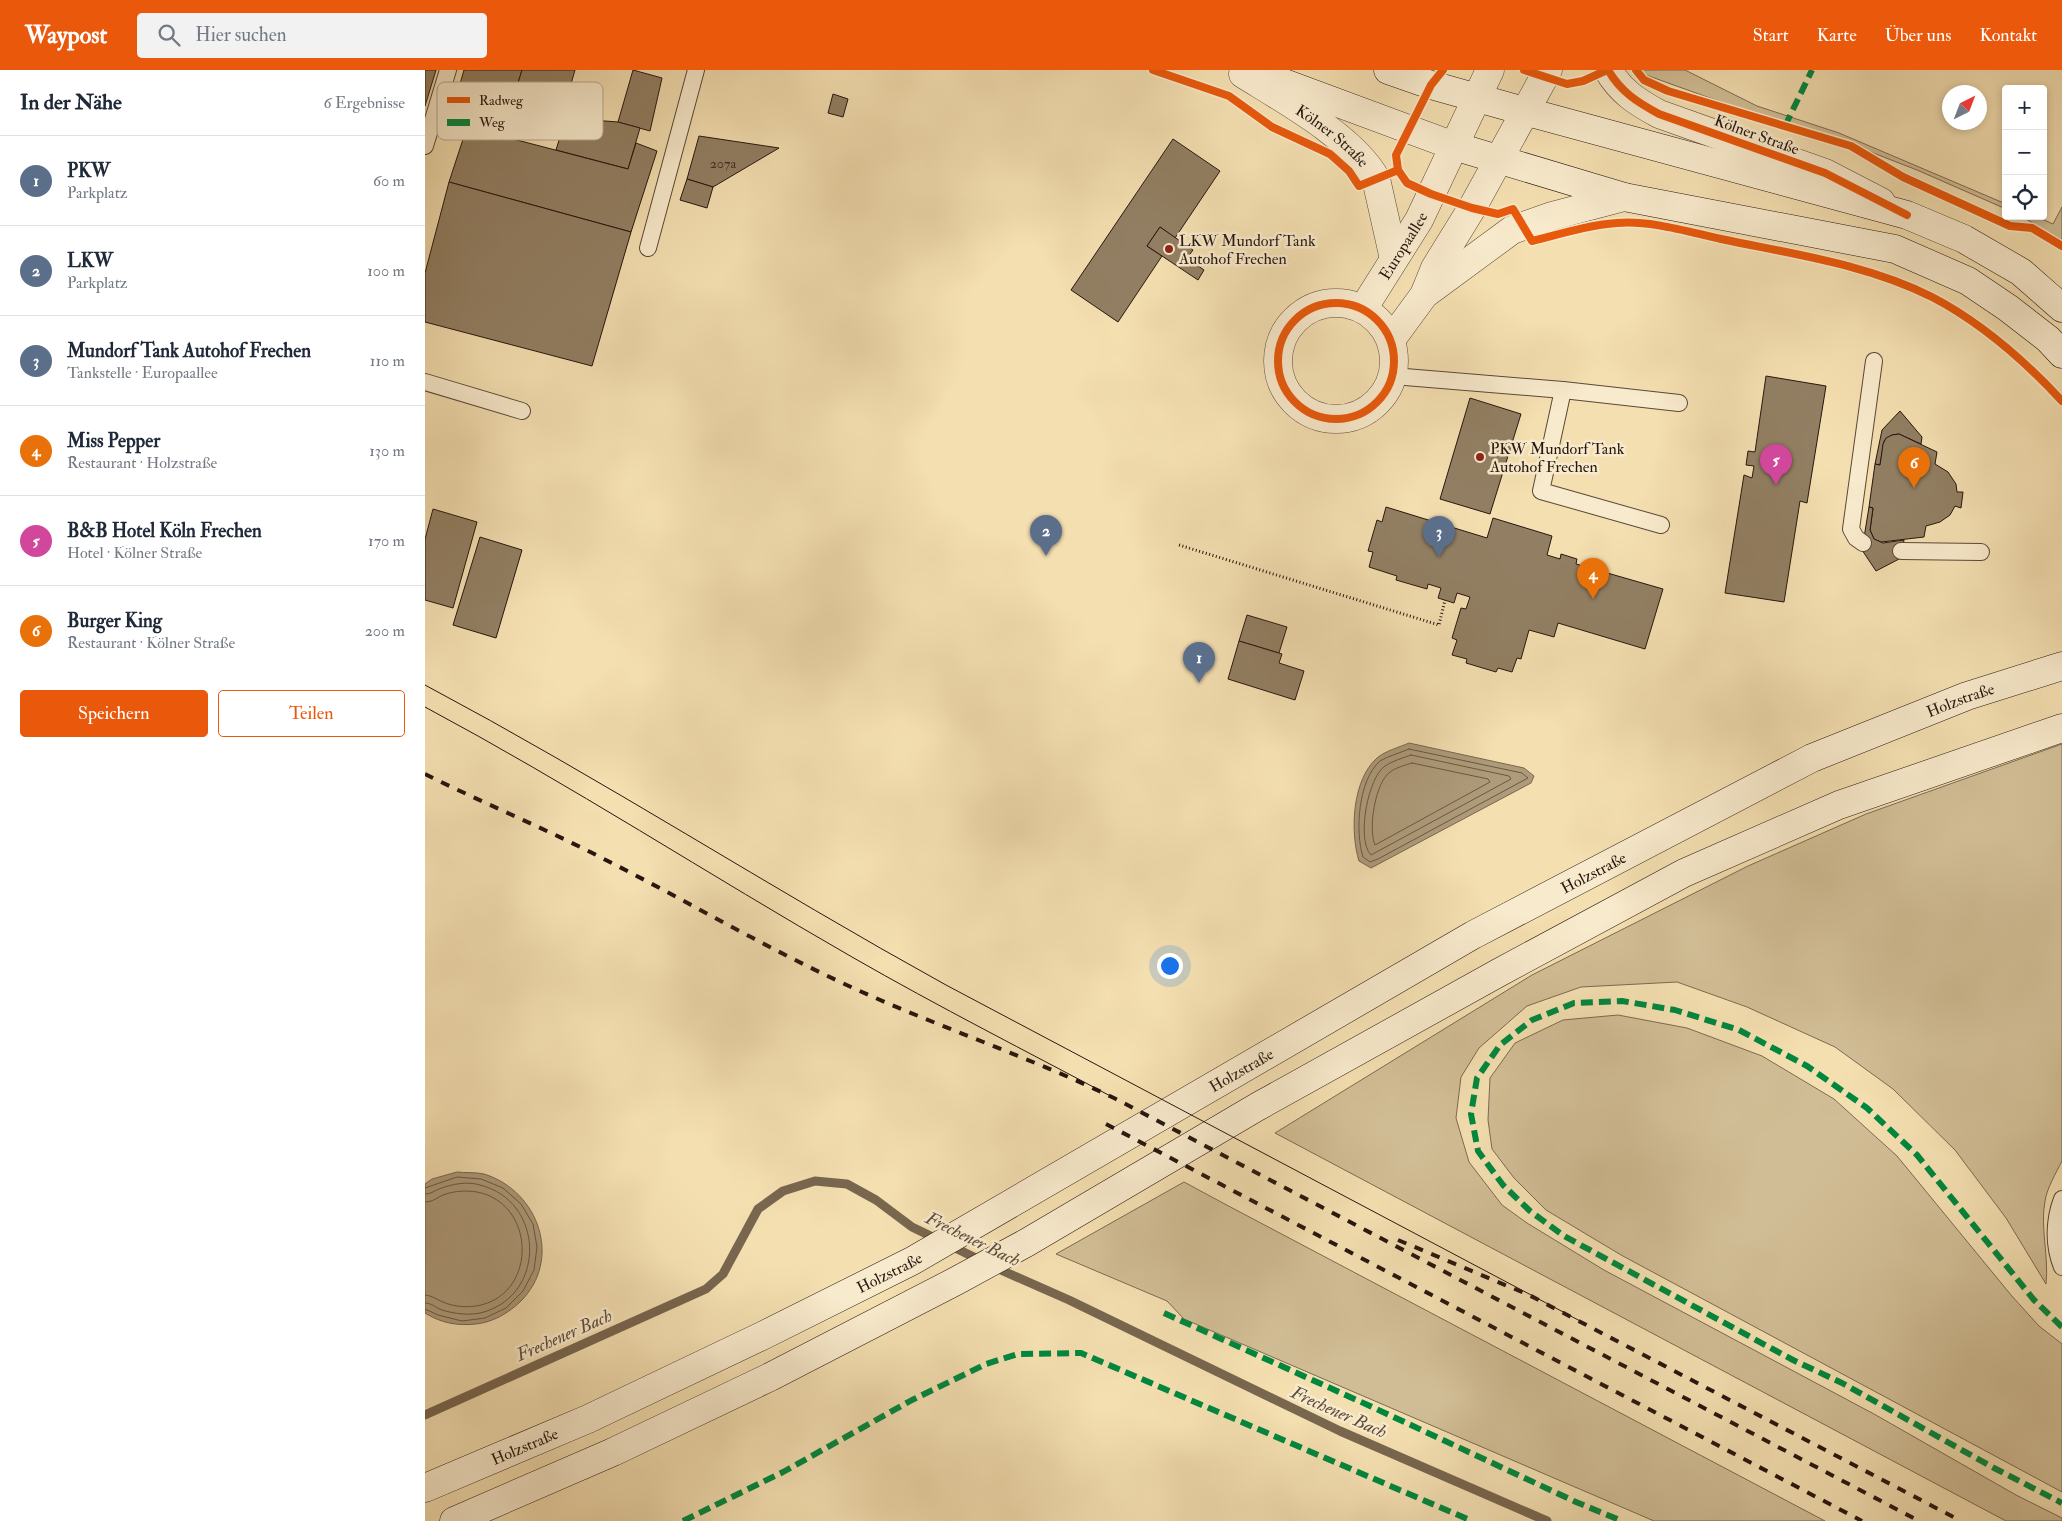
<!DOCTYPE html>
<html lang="de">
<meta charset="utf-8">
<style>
:root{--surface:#fff;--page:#f2f2f3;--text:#1f2937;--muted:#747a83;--line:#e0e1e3;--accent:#ea580c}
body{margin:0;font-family:"IM FELL Double Pica",serif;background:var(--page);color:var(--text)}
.controls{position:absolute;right:15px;top:15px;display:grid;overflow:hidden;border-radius:5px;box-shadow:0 2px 8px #0003}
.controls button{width:45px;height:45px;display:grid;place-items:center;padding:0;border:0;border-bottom:1px solid var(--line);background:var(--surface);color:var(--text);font:25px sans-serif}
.compass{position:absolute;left:1517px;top:15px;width:45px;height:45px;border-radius:50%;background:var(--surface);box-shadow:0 2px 8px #0003;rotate:42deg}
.you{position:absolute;left:744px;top:895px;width:18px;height:18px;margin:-12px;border:4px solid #fff;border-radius:50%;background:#1a73e8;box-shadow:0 0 0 8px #1a73e833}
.badge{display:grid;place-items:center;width:32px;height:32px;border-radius:50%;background:var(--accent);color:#fff;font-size:16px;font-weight:700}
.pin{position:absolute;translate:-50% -41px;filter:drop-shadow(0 1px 2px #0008)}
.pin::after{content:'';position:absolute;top:26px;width:18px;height:15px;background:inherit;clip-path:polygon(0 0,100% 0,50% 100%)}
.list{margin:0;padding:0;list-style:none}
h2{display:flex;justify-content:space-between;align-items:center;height:65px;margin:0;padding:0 20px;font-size:21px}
h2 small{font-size:16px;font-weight:400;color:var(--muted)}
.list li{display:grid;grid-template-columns:32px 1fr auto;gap:15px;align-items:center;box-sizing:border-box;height:90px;padding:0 20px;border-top:1px solid var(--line)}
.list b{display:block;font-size:19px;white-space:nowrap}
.list p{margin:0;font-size:16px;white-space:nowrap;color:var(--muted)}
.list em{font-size:16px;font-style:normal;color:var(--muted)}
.actions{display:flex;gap:10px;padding:15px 20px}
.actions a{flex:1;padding:11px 0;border:1px solid var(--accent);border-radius:5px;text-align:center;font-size:18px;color:var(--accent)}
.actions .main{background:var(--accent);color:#fff}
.icon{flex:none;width:28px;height:28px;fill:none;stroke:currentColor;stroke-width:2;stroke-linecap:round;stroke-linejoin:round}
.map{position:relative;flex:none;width:1637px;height:1451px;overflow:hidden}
header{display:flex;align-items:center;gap:30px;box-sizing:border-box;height:70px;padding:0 25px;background:var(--accent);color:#fff}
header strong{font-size:24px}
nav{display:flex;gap:28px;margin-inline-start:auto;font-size:18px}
.search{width:350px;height:45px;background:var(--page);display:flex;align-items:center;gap:12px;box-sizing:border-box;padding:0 18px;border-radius:5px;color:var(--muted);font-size:19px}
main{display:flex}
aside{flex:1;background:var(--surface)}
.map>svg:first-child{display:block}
.green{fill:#d1bd95;stroke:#7c6a52}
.water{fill:#ae9b7a;stroke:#78664f}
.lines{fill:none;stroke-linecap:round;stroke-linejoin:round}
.shore{stroke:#6a5844;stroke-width:1}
.stream{stroke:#78664f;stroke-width:9}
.building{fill:#927f63;stroke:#27160f}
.lane-casing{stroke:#5a4838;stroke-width:18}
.street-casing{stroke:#5a4838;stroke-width:29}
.secondary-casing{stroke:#27160f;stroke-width:29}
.path{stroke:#27160f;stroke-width:3;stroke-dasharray:1 2.5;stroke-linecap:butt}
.lane{stroke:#f8eacc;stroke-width:16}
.street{stroke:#f8eacc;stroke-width:28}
.secondary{stroke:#f8eacc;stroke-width:28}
.tram{stroke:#27160f;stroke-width:1}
.rail{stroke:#27160f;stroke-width:4;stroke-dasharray:9 9;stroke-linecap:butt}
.quiet{stroke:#00873e;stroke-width:6;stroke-dasharray:12 6;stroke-linecap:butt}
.cycleway-casing{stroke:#f8eacc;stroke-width:11}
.cycleway{stroke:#e8590c;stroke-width:8}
.poi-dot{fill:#8f2418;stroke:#f8eacc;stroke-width:2}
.labels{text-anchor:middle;stroke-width:5;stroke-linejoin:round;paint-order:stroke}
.number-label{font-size:14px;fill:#423024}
.street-label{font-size:16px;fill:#27160f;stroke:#f8eacc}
.poi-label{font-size:16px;fill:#27160f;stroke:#f8eacc;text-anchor:start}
.water-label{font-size:18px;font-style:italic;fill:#5d4b3a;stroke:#f8eacc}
.key{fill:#f8eacc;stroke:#b9aa93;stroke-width:1}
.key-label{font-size:14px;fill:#27160f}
</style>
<header>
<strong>Waypost</strong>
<div class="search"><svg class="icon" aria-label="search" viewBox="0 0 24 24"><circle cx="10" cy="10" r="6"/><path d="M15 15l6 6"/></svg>Hier suchen</div>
<nav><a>Start</a><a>Karte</a><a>Über uns</a><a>Kontakt</a></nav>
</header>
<main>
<aside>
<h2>In der Nähe<small>6 Ergebnisse</small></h2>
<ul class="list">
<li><span class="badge" style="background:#5c6f8a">1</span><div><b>PKW</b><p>Parkplatz</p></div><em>60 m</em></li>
<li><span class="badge" style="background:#5c6f8a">2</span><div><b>LKW</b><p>Parkplatz</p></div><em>100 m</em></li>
<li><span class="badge" style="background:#5c6f8a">3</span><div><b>Mundorf Tank Autohof Frechen</b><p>Tankstelle · Europaallee</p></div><em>110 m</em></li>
<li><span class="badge" style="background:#e8710a">4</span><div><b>Miss Pepper</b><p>Restaurant · Holzstraße</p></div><em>130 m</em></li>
<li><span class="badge" style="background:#d1479c">5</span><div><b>B&amp;B Hotel Köln Frechen</b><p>Hotel · Kölner Straße</p></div><em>170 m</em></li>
<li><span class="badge" style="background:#e8710a">6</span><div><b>Burger King</b><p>Restaurant · Kölner Straße</p></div><em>200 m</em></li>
</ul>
<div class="actions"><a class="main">Speichern</a><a>Teilen</a></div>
</aside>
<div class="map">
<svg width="1637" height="1451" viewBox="0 0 1637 1451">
<rect width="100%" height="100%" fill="#f4dfb1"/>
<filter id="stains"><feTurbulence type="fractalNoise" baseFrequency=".004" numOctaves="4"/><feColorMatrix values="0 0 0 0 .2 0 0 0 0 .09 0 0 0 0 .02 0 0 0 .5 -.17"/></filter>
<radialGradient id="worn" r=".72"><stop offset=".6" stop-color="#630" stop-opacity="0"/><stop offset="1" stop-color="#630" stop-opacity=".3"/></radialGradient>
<!-- green -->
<g class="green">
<polygon points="1217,0 1260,0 1332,36 1414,63 1581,134 1581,139 1492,100 1397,63 1332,45 1221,5"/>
<polygon points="1637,137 1637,170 1596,146 1610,146 1628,154"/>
<path d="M1637,674V1091C1631,1103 1622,1118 1620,1131C1615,1158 1624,1186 1621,1214L1581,1148L1530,1080L1468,1019L1410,977L1322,937L1252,912L1156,917L1102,936L1054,978L1036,1007L1031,1048L1044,1092L1077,1135L1102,1153L1179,1200L1449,1344L1591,1425L1637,1448V1451H1581L850,1063L1107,905L1323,796L1441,744Z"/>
<polygon points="1193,945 1262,958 1337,986 1409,1029 1472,1086 1586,1225 1614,1256 1637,1274 1637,1422 1196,1185 1121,1140 1089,1108 1067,1079 1063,1050 1065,1008 1090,973 1138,950"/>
<polygon points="759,1112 796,1132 1400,1451 1229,1451 759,1249 742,1231 631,1184"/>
</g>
<!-- water -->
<g class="water">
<path d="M984,673L1099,698L1109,706L1106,713L946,798L934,791C925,762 927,710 952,688C960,681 975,677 984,673Z"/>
<path d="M32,1102C40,1103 50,1102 59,1104C114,1121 138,1190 95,1232C82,1244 68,1252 51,1254C32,1256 16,1253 0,1243V1114L7,1109Z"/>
</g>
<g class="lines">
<!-- shore -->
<g class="shore">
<path d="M984,679L1097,703L1103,708L953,789L945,792L938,787C930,762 933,710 955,691C963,686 975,683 984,679Z"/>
<path d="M986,685L1084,706L1086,709L946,785C931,770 943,707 960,696C967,691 978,688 986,685Z"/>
<path d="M987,693L1063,709L1065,712L950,775C943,759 950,713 965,702C970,698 980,695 987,693Z"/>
<polyline points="0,1118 32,1107 56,1109 78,1118 96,1134 108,1154 112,1177 109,1200 98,1221 81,1238 60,1248 37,1251 13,1245 0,1239"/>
<path d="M0,1124C6,1124 9,1121 14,1119C27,1114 42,1111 55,1115C119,1131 122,1223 59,1242C46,1246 30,1244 17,1240C11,1238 7,1233 0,1233"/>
<path d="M0,1132C6,1132 9,1130 14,1127C25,1121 40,1120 52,1122C110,1133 113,1221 56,1235C44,1238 29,1237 18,1232C11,1229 8,1226 0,1225"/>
</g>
<!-- stream -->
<g class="stream">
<polyline points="569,1197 644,1230 915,1361 1122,1451"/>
<polyline points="0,1345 281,1219 298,1204 333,1139 358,1121 390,1111 422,1114 451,1130 487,1157 557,1191"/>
</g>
</g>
<!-- building -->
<g class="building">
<polygon points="0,0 11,0 0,36"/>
<polygon points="39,0 97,0 86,36 31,28"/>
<polygon points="97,0 150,0 137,45 86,36"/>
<polygon points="208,0 237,8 225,61 193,52"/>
<polygon points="408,24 423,29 418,47 403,43"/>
<polygon points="141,48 193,52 215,58 203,99 131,80"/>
<polygon points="42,57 203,99 211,73 232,81 206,162 24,112"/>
<polygon points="274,66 354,78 288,117 262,109"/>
<polygon points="748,69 795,101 750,168 735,157 722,176 737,186 693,252 646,220"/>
<polygon points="262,109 288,117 282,138 255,130"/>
<polygon points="24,112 206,162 167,296 0,252 0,203"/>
<polygon points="735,157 768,180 762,188 779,200 773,210 722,176"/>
<polygon points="1341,306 1401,316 1382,433 1375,431 1359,532 1300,523 1319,405 1327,408 1329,396 1321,395 1323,381 1330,382"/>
<polygon points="1045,328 1096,344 1065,444 1015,429"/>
<polygon points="1475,341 1497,367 1496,374 1474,364 1467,365 1459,371 1455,395 1450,394 1457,360"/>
<polygon points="1474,364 1512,382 1510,394 1523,402 1531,414 1532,422 1538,422 1536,438 1530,436 1525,445 1515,452 1501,456 1499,467 1456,472 1449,469 1445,460 1448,438 1444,437 1450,394 1455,395 1458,374 1461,368 1467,365"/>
<polygon points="961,437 1062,468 1068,448 1127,466 1122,485 1135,489 1136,484 1152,489 1151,494 1238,519 1220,579 1133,553 1129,567 1104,560 1096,589 1092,588 1087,602 1073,598 1071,602 1041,593 1042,589 1027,585 1032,570 1027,568 1036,538 1041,539 1045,527 1032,523 1029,533 1013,528 1016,518 1003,514 1002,519 971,510 972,506 944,497 948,482 943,481 952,450 957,452"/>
<polygon points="1444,437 1448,438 1445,460 1449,469 1458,473 1479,470 1476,488 1451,501 1437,480"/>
<polygon points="8,439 52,452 28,538 0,530 0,469"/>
<polygon points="55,467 97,480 71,568 28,555"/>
<polygon points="822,545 862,557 854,583 814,571"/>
<polygon points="814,571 857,584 854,593 879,601 870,630 803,609"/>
</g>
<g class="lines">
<!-- lane casing -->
<g class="lane-casing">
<g id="lane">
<polyline points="0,76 23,0"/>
<polyline points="223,178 271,0"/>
<polyline points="968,306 1138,320 1254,333"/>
<polyline points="0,312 97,341"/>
<polyline points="1138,320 1116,421 1236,455"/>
<polyline points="1438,473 1431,468 1426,459 1449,291"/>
<polyline points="1476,481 1556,482"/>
<path d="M1637,1129C1629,1150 1628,1175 1637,1197"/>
</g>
</g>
<!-- street casing -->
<g class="street-casing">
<g id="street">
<path d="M1183,0C1196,22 1212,32 1234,44L1400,103L1456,132"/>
<path id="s1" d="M818,4C858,29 929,68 951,109L969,189"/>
<polyline points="1000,224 1087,160 1127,146 1199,127"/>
<circle cx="911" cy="291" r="58"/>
<path id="s2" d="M938,239L994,150L1065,0"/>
<polyline points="966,270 999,225 1010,198 1047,138 1123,0"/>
</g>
</g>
<!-- secondary casing -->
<g class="secondary-casing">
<g id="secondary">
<polyline points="824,0 1029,76 1199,127 1470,179 1543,211 1583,238 1623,269 1637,284"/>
<polyline points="963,0 1006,15 1099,41 1482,145 1539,169 1596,202 1637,238"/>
<path id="s3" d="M0,1418L163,1349L339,1265L487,1191L1048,865L1387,688L1542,626L1637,596"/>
<polyline points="29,1451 188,1382 345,1307 531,1211 601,1173 832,1037 1075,902 1259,803 1414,735 1637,658"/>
</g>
</g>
<!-- path -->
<polyline class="path" points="754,475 1014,555 1020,530"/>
<!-- lane -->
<use href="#lane" class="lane"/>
<!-- street -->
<use href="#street" class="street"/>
<!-- secondary -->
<use href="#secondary" class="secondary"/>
<!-- tram -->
<g class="tram">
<path d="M0,615C177,709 345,818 521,915L1157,1252"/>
<path d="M0,637C146,715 284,805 427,887C514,937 603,982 691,1029"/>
</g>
<!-- rail -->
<g class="rail">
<path d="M0,704C58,733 119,758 177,788C260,830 341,878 426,917C513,957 605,987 691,1029L1494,1451"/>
<polyline points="681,1054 1437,1451"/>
<polyline points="973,1170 1104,1225 1536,1451"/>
</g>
<!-- quiet -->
<g class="quiet">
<polyline points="1360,56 1387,0"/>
<polyline points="739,1243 945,1336 1151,1432 1197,1451"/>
<polyline points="1637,1257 1609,1230 1492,1085 1442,1038 1382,996 1314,960 1250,940 1197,931 1149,933 1107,950 1075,975 1052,1008 1046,1044 1053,1081 1078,1115 1105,1141 1139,1166 1368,1290 1417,1313 1569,1398 1637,1433"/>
<polyline points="258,1451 358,1402 487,1330 561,1294 593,1284 656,1283 1047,1451"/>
</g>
<!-- cycleway casing -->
<g class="cycleway-casing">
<g id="cycleway">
<polyline points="728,0 804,26 847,57 905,84 924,101 934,116 973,100"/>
<path d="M1018,0L1006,15L971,85L973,100L982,113L1006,124L1047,138L1073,144L1088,139L1107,171C1135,164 1163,155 1192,153C1225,150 1264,162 1296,169C1367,184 1442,194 1507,227C1557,253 1599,290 1637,331"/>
<polyline points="1099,0 1142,14 1158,11 1182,0"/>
<path d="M1183,0C1196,22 1212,32 1234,44L1400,103L1482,145"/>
<polyline points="1211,0 1219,10 1243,21 1426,76 1478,107 1585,156 1607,158 1637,176"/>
<circle cx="911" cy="291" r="58"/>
</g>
</g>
<!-- cycleway -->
<use href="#cycleway" class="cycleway"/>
</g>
<!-- markers -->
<g class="poi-dot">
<circle cx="744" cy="179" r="5"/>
<circle cx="1055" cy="387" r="5"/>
</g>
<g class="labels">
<!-- number labels -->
<g class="number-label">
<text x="298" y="98">207a</text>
</g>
<!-- street labels -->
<g class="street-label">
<text transform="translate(1332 64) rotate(20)" y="6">Kölner Straße</text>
<text dy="6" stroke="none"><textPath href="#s1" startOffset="109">Kölner Straße</textPath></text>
<text dy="6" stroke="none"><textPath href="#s2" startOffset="75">Europaallee</textPath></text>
<text dy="6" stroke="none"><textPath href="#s3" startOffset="1728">Holzstraße</textPath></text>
<text dy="6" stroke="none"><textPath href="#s3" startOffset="1322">Holzstraße</textPath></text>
<text dy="6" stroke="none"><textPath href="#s3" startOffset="918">Holzstraße</textPath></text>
<text dy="6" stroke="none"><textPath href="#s3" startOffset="512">Holzstraße</textPath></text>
<text dy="6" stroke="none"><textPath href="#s3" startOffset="108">Holzstraße</textPath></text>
</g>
<!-- poi labels -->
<g class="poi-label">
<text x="754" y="176">LKW Mundorf Tank<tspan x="754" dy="18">Autohof Frechen</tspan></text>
<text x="1065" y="384">PKW Mundorf Tank<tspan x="1065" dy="18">Autohof Frechen</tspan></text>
</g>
<!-- water labels -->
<g class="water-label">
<text transform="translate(548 1169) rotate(26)" y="6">Frechener Bach</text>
<text transform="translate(139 1265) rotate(-24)" y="6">Frechener Bach</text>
<text transform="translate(914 1342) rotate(24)" y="6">Frechener Bach</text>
</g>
</g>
<!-- legend -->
<rect x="12" y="12" width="166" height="58" rx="8" class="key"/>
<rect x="22" y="27" width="23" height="6" fill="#e8590c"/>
<rect x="22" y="49" width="23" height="7" fill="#00873e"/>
<g class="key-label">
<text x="54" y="35">Radweg</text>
<text x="54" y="57">Weg</text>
</g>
<rect width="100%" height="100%" filter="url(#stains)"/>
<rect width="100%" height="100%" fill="url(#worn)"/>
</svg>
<div class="controls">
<button>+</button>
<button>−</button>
<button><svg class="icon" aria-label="locate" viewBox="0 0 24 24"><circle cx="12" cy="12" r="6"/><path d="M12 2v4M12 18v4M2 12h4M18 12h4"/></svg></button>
</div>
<svg class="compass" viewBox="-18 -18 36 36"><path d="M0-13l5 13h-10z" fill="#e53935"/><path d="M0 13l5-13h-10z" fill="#747a83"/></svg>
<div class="you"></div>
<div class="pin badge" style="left:774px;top:613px;background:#5c6f8a">1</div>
<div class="pin badge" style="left:621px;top:486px;background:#5c6f8a">2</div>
<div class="pin badge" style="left:1014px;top:487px;background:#5c6f8a">3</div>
<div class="pin badge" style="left:1168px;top:529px;background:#e8710a">4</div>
<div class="pin badge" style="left:1351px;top:415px;background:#d1479c">5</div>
<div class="pin badge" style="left:1489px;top:418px;background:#e8710a">6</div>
</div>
</main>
